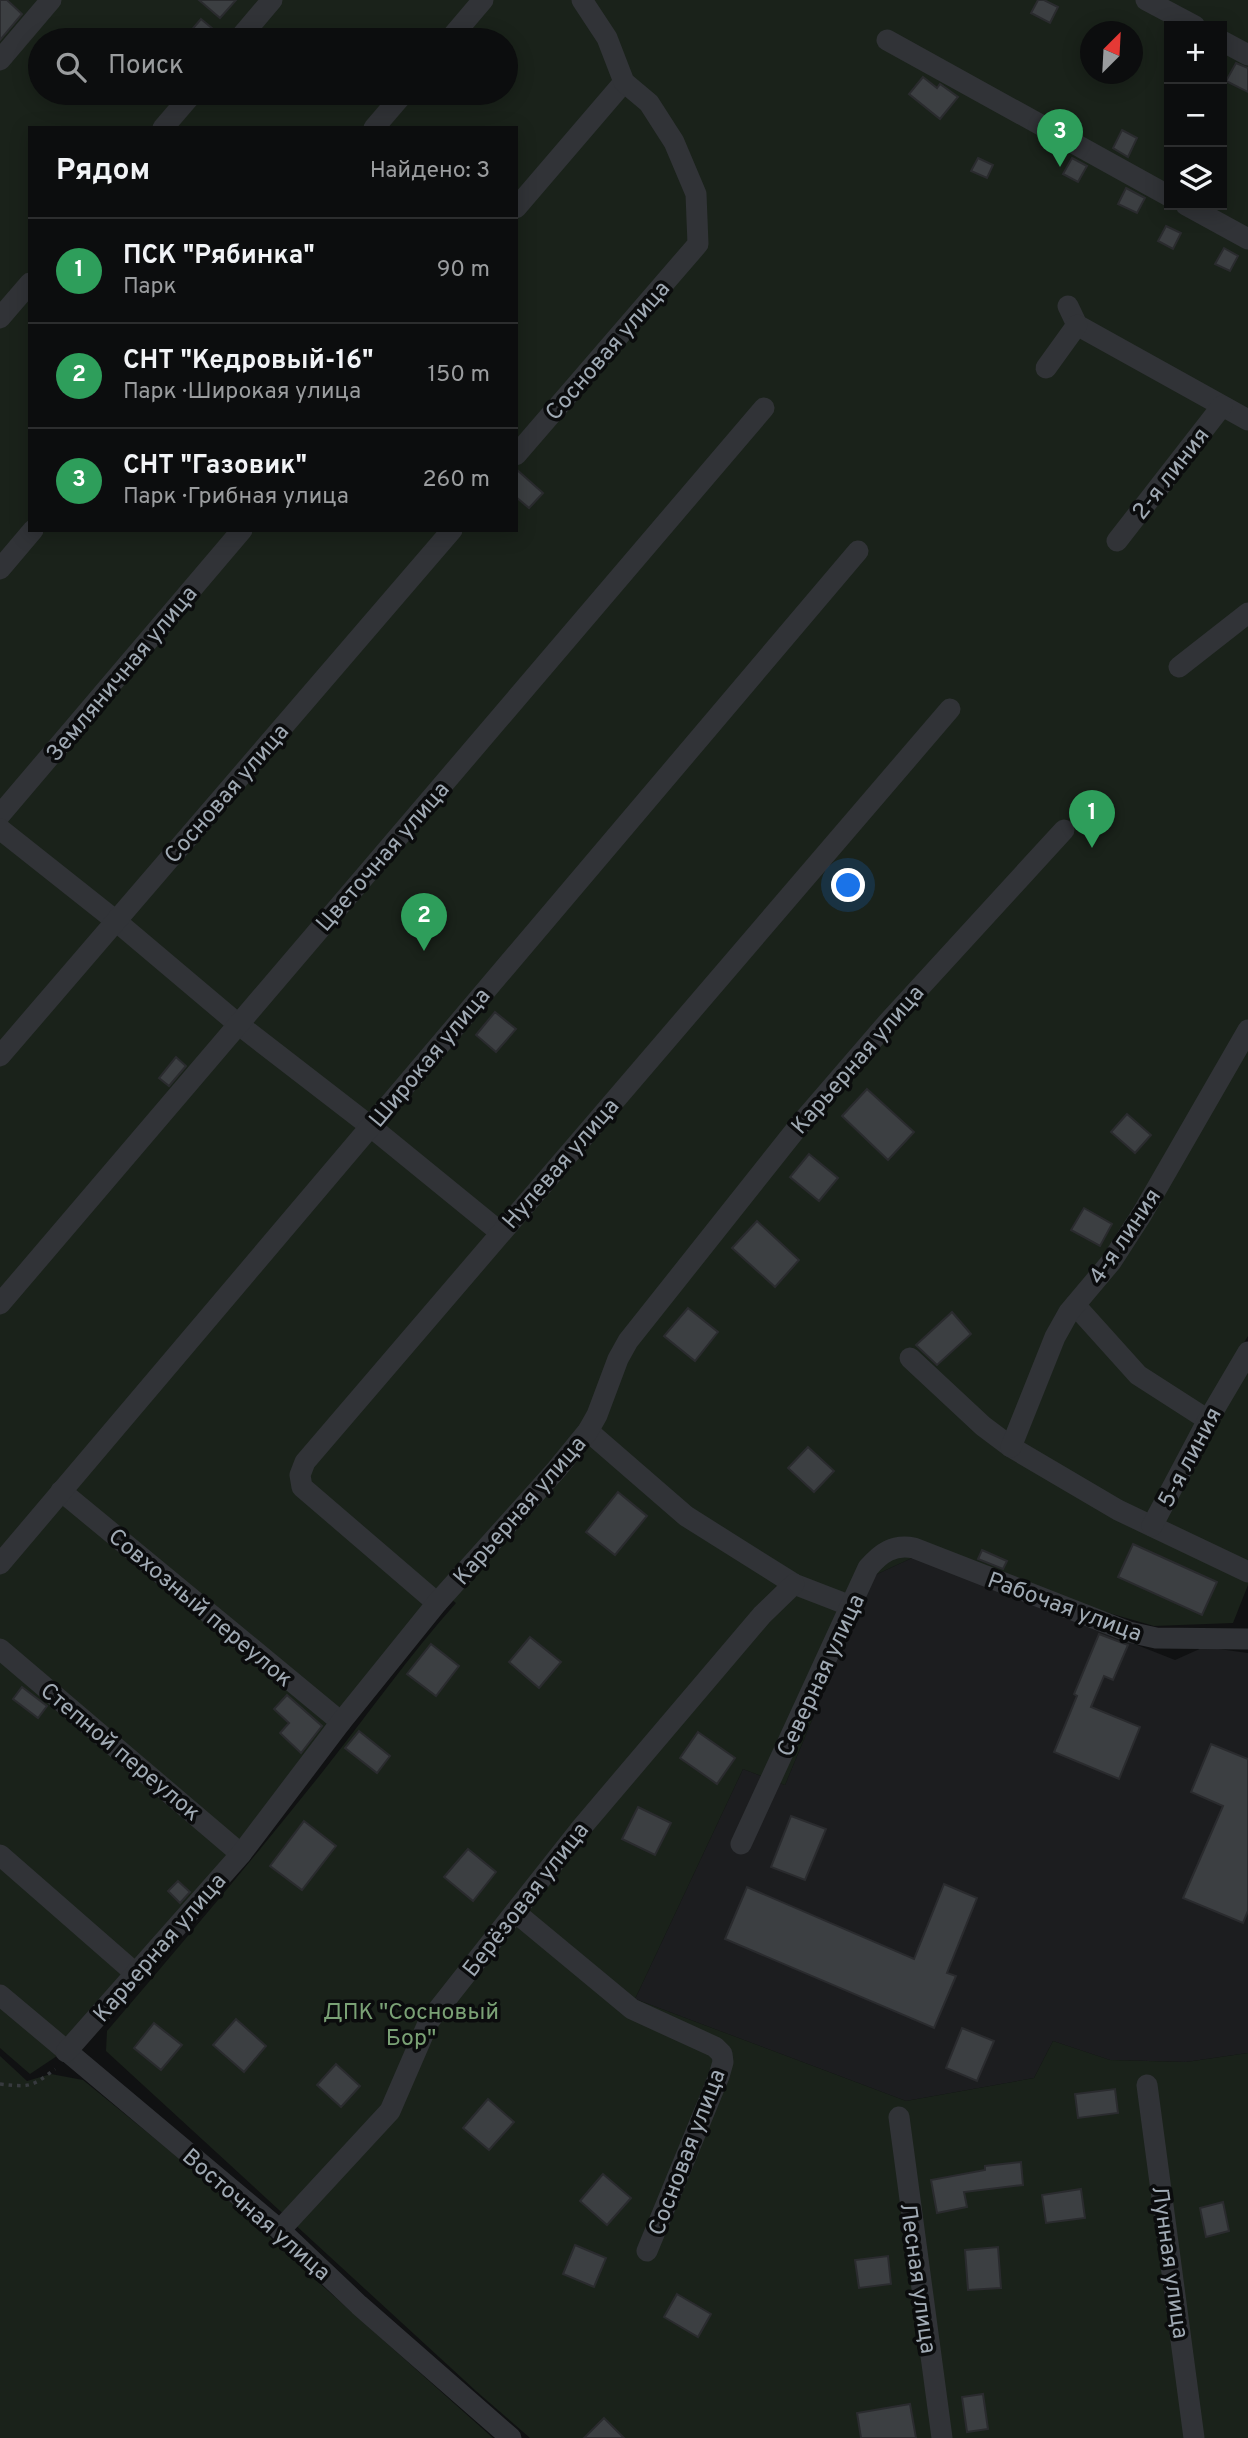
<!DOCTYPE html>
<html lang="ru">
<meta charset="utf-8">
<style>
:root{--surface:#0c0d0e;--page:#151617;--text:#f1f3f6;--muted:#9a9c9e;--line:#2c2d2e;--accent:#ff8e1b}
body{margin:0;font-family:Overpass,sans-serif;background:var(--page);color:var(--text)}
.controls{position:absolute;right:21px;top:21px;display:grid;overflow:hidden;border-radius:0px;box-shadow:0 4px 18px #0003}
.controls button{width:63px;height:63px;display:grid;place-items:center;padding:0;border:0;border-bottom:2px solid var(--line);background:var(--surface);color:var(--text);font:35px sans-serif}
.compass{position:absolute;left:1080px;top:21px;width:63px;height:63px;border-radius:50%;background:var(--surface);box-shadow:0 4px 18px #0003;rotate:24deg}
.you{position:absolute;left:849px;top:886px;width:24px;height:24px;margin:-18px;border:5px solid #fff;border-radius:50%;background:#1a73e8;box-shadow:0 0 0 10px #1a73e833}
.badge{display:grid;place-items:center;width:46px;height:46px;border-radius:50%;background:var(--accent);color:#fff;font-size:23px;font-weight:700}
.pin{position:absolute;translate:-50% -58px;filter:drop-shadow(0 2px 4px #0008)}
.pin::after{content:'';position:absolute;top:37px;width:24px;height:21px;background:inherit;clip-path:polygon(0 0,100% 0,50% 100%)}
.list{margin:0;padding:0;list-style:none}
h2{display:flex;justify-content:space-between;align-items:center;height:91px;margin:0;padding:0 28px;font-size:30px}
h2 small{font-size:23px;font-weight:400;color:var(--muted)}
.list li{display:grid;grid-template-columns:46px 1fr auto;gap:21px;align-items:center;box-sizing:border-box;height:105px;padding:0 28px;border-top:2px solid var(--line)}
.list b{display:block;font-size:26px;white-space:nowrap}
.list p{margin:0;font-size:23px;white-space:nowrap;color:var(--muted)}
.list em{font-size:23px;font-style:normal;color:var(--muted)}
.icon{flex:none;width:38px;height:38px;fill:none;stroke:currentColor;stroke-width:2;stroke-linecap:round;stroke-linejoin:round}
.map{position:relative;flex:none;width:1248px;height:2438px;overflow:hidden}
.search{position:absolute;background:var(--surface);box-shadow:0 4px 18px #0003;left:28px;top:28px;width:490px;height:77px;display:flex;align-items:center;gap:18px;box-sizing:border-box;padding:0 24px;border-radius:38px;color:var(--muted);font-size:26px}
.panel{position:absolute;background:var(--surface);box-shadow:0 4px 18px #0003;left:28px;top:126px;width:490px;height:406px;border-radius:0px}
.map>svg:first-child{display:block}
.built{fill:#1c1d1f}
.green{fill:#1a221a;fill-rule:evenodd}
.building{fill:#3c3f42;stroke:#2a2b2e;stroke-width:2}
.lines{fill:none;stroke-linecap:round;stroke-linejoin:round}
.path{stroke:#373a3e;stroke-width:3.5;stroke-dasharray:3.5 5;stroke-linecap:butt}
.minor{stroke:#313337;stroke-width:21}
.labels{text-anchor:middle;stroke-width:7;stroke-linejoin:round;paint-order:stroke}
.street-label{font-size:23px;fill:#a0aab4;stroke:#0b0c0d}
.park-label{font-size:23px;fill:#7aa175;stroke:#0b0c0d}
</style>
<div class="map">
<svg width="1248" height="2438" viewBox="0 0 1248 2438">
<rect width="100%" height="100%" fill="#101112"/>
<!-- built -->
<polygon class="built" points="914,1557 1175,1660 1204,1647 1248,1653 1248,2053 1186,2062 1110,2060 1053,2041 1034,2078 906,2101 635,1999 743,1769 785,1785 853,1621 875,1575"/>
<!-- green -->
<g class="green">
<path d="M0,0H1248V1336L1197,1423L1142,1529L1248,1580V1585L1233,1623L1154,1626L914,1557L875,1575L853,1621L785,1785L743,1769L635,1999L906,2101L1034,2078L1053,2041L1110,2060L1186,2062L1248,2053V2438H530L476,2391L106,2051L107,2031C181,1945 254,1858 324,1770C368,1714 409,1656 456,1603L436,1588L255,1826L57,2056L30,2074L0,2048ZM1169,26H1222V205H1169ZM1090,32H1132V74H1090ZM40,40H506V93H40ZM30,128H516V530H30Z"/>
<polygon points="1248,1369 1248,1564 1164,1524 1215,1425"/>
<polygon points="0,2056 27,2081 51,2074 83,2080 254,2219 279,2247 493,2438 0,2438"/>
</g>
<!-- building -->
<g class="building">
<polygon points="0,0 7,0 22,14 0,40"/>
<polygon points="199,0 236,0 220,18"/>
<polygon points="1038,0 1044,0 1058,7 1050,23 1031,13"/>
<polygon points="201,19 225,39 225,40 183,40"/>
<polygon points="1236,63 1248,68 1248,92 1226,81"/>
<polygon points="923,77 937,88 940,84 958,97 940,119 909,94"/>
<polygon points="1122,130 1137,138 1128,157 1113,148"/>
<polygon points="978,158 993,165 987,178 971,171"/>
<polygon points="1072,158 1087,166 1078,182 1063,174"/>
<polygon points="1126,188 1145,198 1137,213 1118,204"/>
<polygon points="1166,226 1181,233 1173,249 1158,241"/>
<polygon points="1224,248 1238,256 1230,271 1215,264"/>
<polygon points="516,469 543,493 529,508 516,497"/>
<polygon points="495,1012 516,1029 496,1052 476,1035"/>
<polygon points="176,1057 186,1066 169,1086 159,1078"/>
<polygon points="867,1089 914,1132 888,1160 842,1116"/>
<polygon points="1127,1114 1151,1135 1135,1153 1111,1132"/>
<polygon points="809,1154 838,1178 819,1201 790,1177"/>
<polygon points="1084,1208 1112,1224 1100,1246 1071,1230"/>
<polygon points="757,1221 799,1260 775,1287 732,1248"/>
<polygon points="688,1308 718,1332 695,1361 664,1336"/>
<polygon points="952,1312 971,1334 937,1365 916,1345"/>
<polygon points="808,1447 834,1471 814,1492 788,1468"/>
<polygon points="618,1492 647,1516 615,1555 586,1532"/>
<polygon points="1133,1544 1217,1582 1202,1615 1118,1577"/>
<polygon points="982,1550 1007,1561 1003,1569 978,1559"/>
<polygon points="1099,1634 1128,1645 1113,1680 1104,1676 1091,1707 1140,1727 1119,1779 1054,1752 1077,1696 1074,1694"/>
<polygon points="530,1637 561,1662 539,1688 509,1662"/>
<polygon points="431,1644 459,1666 436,1696 407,1674"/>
<polygon points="22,1687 47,1706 38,1718 13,1699"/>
<polygon points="287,1695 322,1726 301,1753 280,1733 289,1723 274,1709"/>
<polygon points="359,1731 390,1756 377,1773 345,1748"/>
<polygon points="698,1732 735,1758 717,1784 680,1758"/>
<polygon points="1211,1744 1248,1759 1248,1911 1243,1923 1183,1898 1223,1806 1191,1792"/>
<polygon points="638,1807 671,1823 655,1855 622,1839"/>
<polygon points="791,1816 826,1829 805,1880 771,1867"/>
<polygon points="304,1821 336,1846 302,1890 270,1866"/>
<polygon points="468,1849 496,1872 473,1901 444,1877"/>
<polygon points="178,1881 190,1892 180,1903 168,1891"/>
<polygon points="944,1884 977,1898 947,1973 956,1976 934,2028 725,1939 747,1887 914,1959"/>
<polygon points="236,2019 266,2046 244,2072 213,2045"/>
<polygon points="154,2023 182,2045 161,2070 134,2048"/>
<polygon points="962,2028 994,2041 977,2081 946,2068"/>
<polygon points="336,2064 360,2086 341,2107 317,2085"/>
<polygon points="1115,2089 1118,2113 1078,2118 1075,2094"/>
<polygon points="488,2099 514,2122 489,2150 463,2128"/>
<polygon points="1021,2162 1023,2185 964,2192 967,2207 937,2213 931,2180 985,2170 985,2166"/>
<polygon points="603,2174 631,2198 607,2225 580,2201"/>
<polygon points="1081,2189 1085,2218 1046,2223 1042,2195"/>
<polygon points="1223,2202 1229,2231 1206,2237 1200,2208"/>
<polygon points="575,2245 606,2258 594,2287 563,2274"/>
<polygon points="998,2247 1001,2288 968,2290 965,2250"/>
<polygon points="888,2256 891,2284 859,2288 855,2260"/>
<polygon points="677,2294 711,2314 698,2337 664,2317"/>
<polygon points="983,2394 988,2429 967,2432 962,2397"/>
<polygon points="910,2404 916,2438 861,2438 857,2413"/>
<polygon points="604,2418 624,2438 584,2438"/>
</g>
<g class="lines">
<!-- path -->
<path class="path" d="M0,2084C29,2087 31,2088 55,2069"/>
<!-- minor -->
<g class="minor">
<polyline points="1146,0 1195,26"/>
<polyline points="238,40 272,0"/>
<polyline points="449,40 483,0"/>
<polyline points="887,40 1169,196"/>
<polyline points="1222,41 1248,55"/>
<polyline points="0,60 51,0"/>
<polyline points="163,128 193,93"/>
<polyline points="374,128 404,93"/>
<polyline points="1186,205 1248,239"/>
<polyline points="516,208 624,82"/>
<polyline points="1068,306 1077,325 1248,420"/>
<polyline points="0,318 30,283"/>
<polyline points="1046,368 1077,325"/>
<polyline points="516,455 698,244 696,194 674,142 649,103 624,82 607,38 582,0"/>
<polyline points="1117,541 1222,406"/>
<polyline points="0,569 33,530"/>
<polyline points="1179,667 1248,613"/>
<polyline points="0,815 242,530"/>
<polyline points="0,829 116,921 238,1024 370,1126 500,1232"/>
<polyline points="0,1056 452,530"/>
<polyline points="0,1304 764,408"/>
<polyline points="1075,1305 1138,1375 1208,1420"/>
<polyline points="910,1358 983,1426 1011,1447 1118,1510 1248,1572"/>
<polyline points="588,1431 686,1516 794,1584 851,1606"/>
<polyline points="1011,1447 1055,1337 1069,1312 1111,1262 1142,1214 1248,1030"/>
<polyline points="61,1491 341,1722"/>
<polyline points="1152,1526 1208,1420 1248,1352"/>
<polyline points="0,1564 858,551"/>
<polyline points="437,1603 302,1487 300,1475 305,1462 950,709"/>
<polyline points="0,1649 241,1854"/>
<path d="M741,1844L868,1568C881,1553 893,1544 914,1548L1129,1632L1156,1638L1248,1639"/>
<polyline points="0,1855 135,1973"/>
<polyline points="515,1912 632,2009 715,2047 722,2054 723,2062 719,2076 647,2251"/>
<polyline points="0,1995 280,2230 359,2305 511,2438"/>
<polyline points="66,2052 241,1854 341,1722 437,1603 557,1469 588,1431 597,1415 618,1359 628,1341 801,1123 889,1021 1064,830"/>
<polyline points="1147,2085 1194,2438"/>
<polyline points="899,2117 942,2438"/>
<polyline points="280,2230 390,2111 429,2021 582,1827 762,1615 794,1584"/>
</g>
</g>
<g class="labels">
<!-- street labels -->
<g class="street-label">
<text transform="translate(607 350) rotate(-49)" y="8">Сосновая улица</text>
<text transform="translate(1170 473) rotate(-52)" y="8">2-я линия</text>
<text transform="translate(121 673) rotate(-50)" y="8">Земляничная улица</text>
<text transform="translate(226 793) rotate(-49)" y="8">Сосновая улица</text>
<text transform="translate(382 856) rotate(-49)" y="8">Цветочная улица</text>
<text transform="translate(429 1057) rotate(-50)" y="8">Широкая улица</text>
<text transform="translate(857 1059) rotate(-49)" y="8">Карьерная улица</text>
<text transform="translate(560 1163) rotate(-49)" y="8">Нулевая улица</text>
<text transform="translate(1124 1236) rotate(-56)" y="8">4-я линия</text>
<text transform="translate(1189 1457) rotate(-62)" y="8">5-я линия</text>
<text transform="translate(519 1510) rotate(-49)" y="8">Карьерная улица</text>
<text transform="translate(1065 1606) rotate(20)" y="8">Рабочая улица</text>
<text transform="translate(201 1607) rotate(40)" y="8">Совхозный переулок</text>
<text transform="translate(820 1675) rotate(-65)" y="8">Северная улица</text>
<text transform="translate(121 1751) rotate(40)" y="8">Степной переулок</text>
<text transform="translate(525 1899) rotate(-52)" y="8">Берёзовая улица</text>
<text transform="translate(159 1947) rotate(-49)" y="8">Карьерная улица</text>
<text transform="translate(686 2152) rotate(-69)" y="8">Сосновая улица</text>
<text transform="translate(257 2214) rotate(41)" y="8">Восточная улица</text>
<text transform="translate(1171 2262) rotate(82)" y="8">Лунная улица</text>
<text transform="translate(919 2278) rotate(82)" y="8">Лесная улица</text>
</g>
<!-- park labels -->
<g class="park-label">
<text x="411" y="2019">ДПК "Сосновый<tspan x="411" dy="26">Бор"</tspan></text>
</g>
</g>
</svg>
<div class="controls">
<button>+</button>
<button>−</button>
<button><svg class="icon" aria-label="layers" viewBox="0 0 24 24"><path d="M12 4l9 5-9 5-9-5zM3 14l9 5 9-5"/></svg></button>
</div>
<svg class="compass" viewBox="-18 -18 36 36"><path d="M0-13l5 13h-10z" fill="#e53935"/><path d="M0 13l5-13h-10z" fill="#9a9c9e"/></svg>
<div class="you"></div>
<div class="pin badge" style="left:1092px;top:848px;background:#2e9e5b">1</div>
<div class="pin badge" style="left:424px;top:951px;background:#2e9e5b">2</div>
<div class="pin badge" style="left:1060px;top:167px;background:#2e9e5b">3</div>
<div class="search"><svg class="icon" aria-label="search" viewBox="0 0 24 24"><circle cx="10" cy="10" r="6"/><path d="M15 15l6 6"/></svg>Поиск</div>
<section class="panel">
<h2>Рядом<small>Найдено: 3</small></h2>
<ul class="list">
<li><span class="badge" style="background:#2e9e5b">1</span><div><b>ПСК &quot;Рябинка&quot;</b><p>Парк</p></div><em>90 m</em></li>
<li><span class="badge" style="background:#2e9e5b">2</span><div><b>СНТ &quot;Кедровый-16&quot;</b><p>Парк · Широкая улица</p></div><em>150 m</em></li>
<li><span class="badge" style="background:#2e9e5b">3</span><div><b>СНТ &quot;Газовик&quot;</b><p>Парк · Грибная улица</p></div><em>260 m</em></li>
</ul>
</section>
</div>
